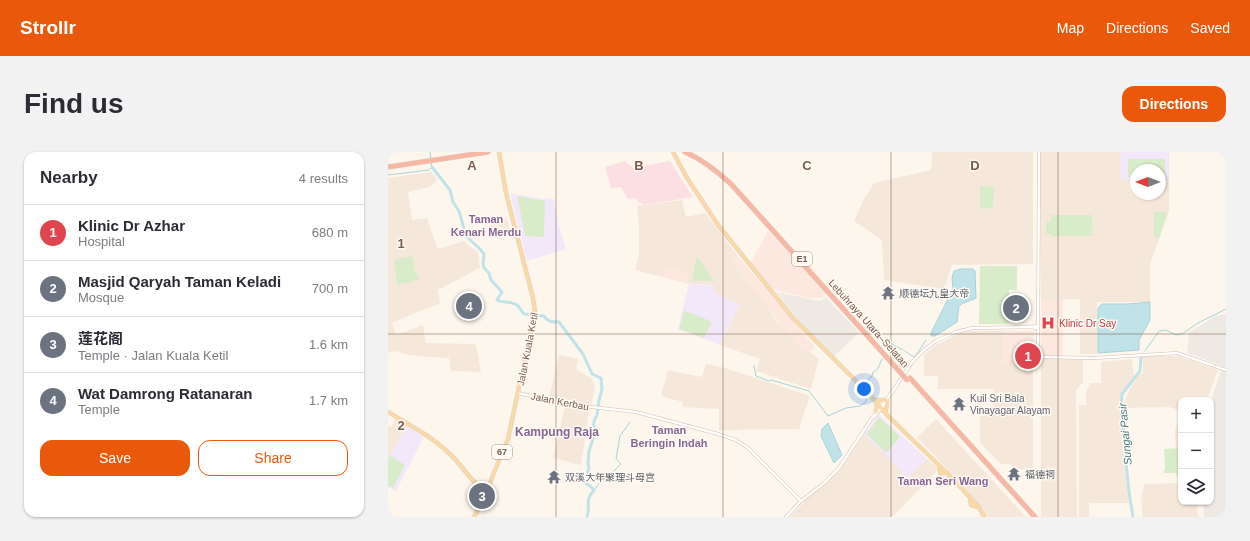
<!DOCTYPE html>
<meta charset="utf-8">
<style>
:root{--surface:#fff;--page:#f2f2f3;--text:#2b2b33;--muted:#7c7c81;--line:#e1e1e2;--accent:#ea580c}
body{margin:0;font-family:Helvetica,"Noto Sans SC",sans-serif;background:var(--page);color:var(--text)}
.controls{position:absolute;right:12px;bottom:12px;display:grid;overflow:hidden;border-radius:8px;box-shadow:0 1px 3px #0004}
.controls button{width:36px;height:36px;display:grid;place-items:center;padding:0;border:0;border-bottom:1px solid var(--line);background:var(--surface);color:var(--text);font:20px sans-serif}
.compass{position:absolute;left:742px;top:12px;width:36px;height:36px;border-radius:50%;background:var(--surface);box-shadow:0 1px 3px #0004;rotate:270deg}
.you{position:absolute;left:476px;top:237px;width:14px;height:14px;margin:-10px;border:3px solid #fff;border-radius:50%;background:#1a73e8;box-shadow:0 0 0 6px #1a73e833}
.badge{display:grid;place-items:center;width:26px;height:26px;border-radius:50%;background:var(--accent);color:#fff;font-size:13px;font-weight:700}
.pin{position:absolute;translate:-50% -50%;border:2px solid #fff;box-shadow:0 1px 4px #0006}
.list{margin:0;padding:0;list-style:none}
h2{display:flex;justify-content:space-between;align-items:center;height:52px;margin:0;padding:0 16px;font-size:17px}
h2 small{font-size:13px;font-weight:400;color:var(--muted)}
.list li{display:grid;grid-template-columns:26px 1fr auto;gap:12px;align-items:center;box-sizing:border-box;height:56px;padding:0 16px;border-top:1px solid var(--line)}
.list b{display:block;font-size:15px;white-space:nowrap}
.list p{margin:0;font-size:13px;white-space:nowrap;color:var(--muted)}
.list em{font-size:13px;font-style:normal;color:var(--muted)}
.actions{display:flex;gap:8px;padding:12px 16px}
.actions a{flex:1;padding:9px 0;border:1px solid var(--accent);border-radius:12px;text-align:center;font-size:14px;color:var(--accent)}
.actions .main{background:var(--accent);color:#fff}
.icon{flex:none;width:22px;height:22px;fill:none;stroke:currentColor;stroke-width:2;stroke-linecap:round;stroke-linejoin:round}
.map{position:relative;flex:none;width:838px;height:365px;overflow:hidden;border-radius:12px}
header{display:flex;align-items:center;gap:24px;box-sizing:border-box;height:56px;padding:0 20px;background:var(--accent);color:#fff}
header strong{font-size:19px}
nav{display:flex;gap:22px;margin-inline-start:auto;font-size:14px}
.intro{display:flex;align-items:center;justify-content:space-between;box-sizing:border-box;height:96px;padding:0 24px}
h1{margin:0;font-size:28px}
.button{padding:10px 18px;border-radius:12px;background:var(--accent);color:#fff;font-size:14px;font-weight:700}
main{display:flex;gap:24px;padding:0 24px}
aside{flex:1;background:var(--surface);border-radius:12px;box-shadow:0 1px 3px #0004}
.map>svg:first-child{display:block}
.residential{fill:#f5e8da;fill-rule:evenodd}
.commercial{fill:#fde8e0}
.industrial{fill:#efe9e4}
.education{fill:#f3e8fa}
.medical{fill:#fbdfe3}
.green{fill:#d8ecc9}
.water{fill:#bfe3e8;stroke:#a5d3da}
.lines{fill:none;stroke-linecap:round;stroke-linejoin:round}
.stream{stroke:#a5d3da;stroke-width:1}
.river{stroke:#bfe3e8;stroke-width:3}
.minor-casing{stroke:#d1beb0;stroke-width:3.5}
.major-casing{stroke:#dad1cd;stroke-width:4.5}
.highway-casing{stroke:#dad1cd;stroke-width:5.5}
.minor{stroke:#fff;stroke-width:2.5}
.major{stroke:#fbd9a5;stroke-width:3.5}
.highway{stroke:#f7b7a3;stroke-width:4.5}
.highway-bridge-casing{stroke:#dad1cd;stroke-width:5.5;stroke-linecap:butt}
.highway-bridge{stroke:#f7b7a3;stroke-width:4.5}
.grid{fill:none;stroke:#7a5c4d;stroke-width:1;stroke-opacity:0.55}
.labels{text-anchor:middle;stroke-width:3;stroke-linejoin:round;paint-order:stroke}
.shield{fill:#fffaf3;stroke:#a28b7f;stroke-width:1}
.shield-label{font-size:9px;font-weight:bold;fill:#7a5c4d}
.worship-label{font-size:10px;fill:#5b616d;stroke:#fffaf3;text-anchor:start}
.street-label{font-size:10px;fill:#7a5c4d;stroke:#fffaf3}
.health-label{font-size:10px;fill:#be3a42;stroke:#fffaf3;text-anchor:start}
.neighbourhood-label{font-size:11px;font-weight:bold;fill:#846695;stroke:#fffaf3}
.water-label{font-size:11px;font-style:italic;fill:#437c86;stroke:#fffaf3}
.quarter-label{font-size:12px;font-weight:bold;fill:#846695;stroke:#fffaf3}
.grid-label{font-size:13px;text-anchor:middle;font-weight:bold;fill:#7a5c4d;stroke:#fffaf3;stroke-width:3;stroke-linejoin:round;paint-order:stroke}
</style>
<header>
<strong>Strollr</strong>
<nav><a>Map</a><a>Directions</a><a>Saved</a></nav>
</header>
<div class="intro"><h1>Find us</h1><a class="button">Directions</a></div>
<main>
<aside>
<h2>Nearby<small>4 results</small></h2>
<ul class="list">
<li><span class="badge" style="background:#e0444e">1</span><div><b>Klinic Dr Azhar</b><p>Hospital</p></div><em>680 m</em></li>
<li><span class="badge" style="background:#6b7280">2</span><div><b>Masjid Qaryah Taman Keladi</b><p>Mosque</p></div><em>700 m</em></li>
<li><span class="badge" style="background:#6b7280">3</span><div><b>莲花阁</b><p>Temple · Jalan Kuala Ketil</p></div><em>1.6 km</em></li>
<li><span class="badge" style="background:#6b7280">4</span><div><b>Wat Damrong Ratanaran</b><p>Temple</p></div><em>1.7 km</em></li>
</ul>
<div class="actions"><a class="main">Save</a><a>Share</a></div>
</aside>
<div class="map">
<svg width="838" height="365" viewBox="0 0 838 365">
<rect width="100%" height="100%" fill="#fdf6ec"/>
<!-- residential -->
<g class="residential">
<polygon points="544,0 645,0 645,112 564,113 556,137 496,128 494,88 466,69 474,51 486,31 543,18"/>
<path d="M652,0H781V59L762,112V150H709V202H692V147H653ZM748,18H772V42H748Z"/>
<polygon points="43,20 49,28 42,35 20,40 24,68 39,66 50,97 76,89 90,101 92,116 50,138 52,152 34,158 4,171 8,183 35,173 38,191 88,192 93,220 63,219 61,206 41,205 20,203 8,199 0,201 0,26"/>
<polygon points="294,48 298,65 317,61 349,103 343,108 378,152 387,167 415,198 422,200 431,207 423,237 368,219 372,207 332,193 351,152 326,140 325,133 301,132 247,118 251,101 251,74 249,54"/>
<polygon points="584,179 615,179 615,211 645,211 645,317 624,317 624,312 613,312 592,291 592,264 605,264 605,237 550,237 550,224 536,224 536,203 548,193 570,182"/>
<polygon points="171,203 190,207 188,217 204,227 207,237 200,265 193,313 165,306 177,254 160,250"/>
<polygon points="755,204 789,204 830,218 819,248 793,248 793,296 788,297 787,279 793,259 781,255 735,256 741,238 750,224 755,221"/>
<polygon points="653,206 695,206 695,230 688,238 689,365 653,365"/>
<polygon points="744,207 746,224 734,242 732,257 735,282 737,321 742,351 701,351 701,365 691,365 691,253 698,253 698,240 702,231 713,231 713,210"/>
<polygon points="318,212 337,216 422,244 411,277 331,278 331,257 294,255 295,250 273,244 280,218 314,225"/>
<polygon points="8,266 20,273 2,304 0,305 0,273 3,275"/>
<polygon points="548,267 638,365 597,365 596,358 584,344 529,285"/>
<polygon points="476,282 520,325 539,307 549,316 548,320 504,365 402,365 421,345 452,318"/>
<polygon points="793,331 793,350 809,350 810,365 755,365 753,349 756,332"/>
</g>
<!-- commercial -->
<g class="commercial">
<polygon points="119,66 122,80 104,84 102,69"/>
<polygon points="380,79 439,141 434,146 421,146 384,137 363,110"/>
<polygon points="349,103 427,195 422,200 415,198 396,178 378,152 343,108"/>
<polygon points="277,115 301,121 299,131 274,125"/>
<rect x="653" y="147" width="22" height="59"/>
<polygon points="615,179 646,179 645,211 615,211"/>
</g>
<!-- industrial -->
<g class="industrial">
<polygon points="388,140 432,149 438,145 471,181 446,204 412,170"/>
<polygon points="838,162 838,365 816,365 815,350 823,350 823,249 834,214 799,201 801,181 827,164"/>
</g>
<!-- education -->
<g class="education">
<polygon points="733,0 781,0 781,27 772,27 772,18 748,18 748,27 732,27"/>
<polygon points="122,41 156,47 165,46 170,71 178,97 139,109"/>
<polygon points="301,132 325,133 326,140 351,152 332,193 290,177"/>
<polygon points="491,263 539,307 520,326 476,282"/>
<polygon points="20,273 36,285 8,339 0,335 0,305 2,304"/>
</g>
<!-- medical -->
<polygon class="medical" points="237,9 246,16 282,9 305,45 255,53 255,51 250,51 248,46 240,47 233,35 223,36 217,15"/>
<!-- green -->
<g class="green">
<polygon points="740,7 777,7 777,26 772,26 772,18 748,18 748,25 740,25"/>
<polygon points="592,34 606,35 605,56 592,57"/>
<polygon points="129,44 157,49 156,85 137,84"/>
<polygon points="766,60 780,60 771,86 766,84"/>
<polygon points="663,63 704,63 705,68 703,69 703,71 704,71 705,78 703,78 703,82 705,82 705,84 663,84 663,82 658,82 658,70 663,70"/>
<polygon points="24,104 27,122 29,121 31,127 16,132 15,130 13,131 13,133 9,133 6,108"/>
<polygon points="309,104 326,129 304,129"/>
<polygon points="592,114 629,114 629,138 621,138 621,172 591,172"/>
<polygon points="296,159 306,162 324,170 316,186 291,177"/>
<polygon points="491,265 512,285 498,301 479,282"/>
<polygon points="793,296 793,325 793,324 789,324 788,321 775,321 777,317 776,297"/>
<polygon points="3,304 17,313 5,336 0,334 0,306"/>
</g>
<!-- water -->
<g class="water">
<path d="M573,117H585L587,119L588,146C583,149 575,150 571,154L569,170L547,184H543V181L565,137L564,126L566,119Z"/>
<polygon points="762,150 762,168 751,188 751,198 710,201 710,156 714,152 740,152"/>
<polygon points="440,271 454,303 446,311 433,284 434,277"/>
</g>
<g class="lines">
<!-- stream -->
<g class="stream">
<polyline points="42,0 43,7"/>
<polyline points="0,23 41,18 44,15 43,10"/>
<polyline points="502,191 515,198"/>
<polyline points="517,199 524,204"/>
<polyline points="757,199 771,179 778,178 788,183 794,182 810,171 838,157"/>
<polyline points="525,204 527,205 538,188"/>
<polyline points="366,214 368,224 381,229 383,228 421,239 440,264 458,256 472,254 478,250 478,244"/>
<path d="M479,237L480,228L484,224L485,220C493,216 490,214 494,207"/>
<polyline points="206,338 212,330 219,326 233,312 228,307 232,284 242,270"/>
</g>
<!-- river -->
<g class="river">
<path d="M44,15L62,38L65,50L71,59L78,84L92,97L96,102L95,111L96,116L101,121L103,128L114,140L109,148C115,151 125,149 130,154C133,157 134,160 136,162L156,164C160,170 164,170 171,170L195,202L204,222L213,226L214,238L211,248L209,263L206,269L205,287L201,299L200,311L201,317L196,328V330L202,334L206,338C196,350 203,352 199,365"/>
<polyline points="745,365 741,340 737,302 737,284 733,258 734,242 752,219 753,205"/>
</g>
<!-- minor casing -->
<g class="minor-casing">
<g id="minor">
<polyline points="651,0 650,205 707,206 789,201 838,218"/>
<polyline points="639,175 650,174"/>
<polyline points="130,241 178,252 248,260 330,282 348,288 360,296 413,349"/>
<polyline points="486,265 498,251"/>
<polyline points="398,365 413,349 435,332 451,316 486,263 502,243 525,209 536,198 548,189 561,183 568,180 584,176 639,175 650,176"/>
</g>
</g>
<!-- major casing -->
<g class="major-casing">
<g id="major">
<polyline points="285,0 299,26 330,73 405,166 480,241 500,264 560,322 591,355 596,365"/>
<polyline points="488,248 498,248"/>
<polyline points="498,259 499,250"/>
<path d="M0,260C22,273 44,285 62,302C74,313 85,333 99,340"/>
<polyline points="488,260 489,255 488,252"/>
<polyline points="551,313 552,321 559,321"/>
<polyline points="582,345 583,353 590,355"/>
<polyline points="86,365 97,346 105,323 120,287 147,160 145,146 118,41 111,0"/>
</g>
</g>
<!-- highway casing -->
<g class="highway-casing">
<g id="highway">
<path d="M297,0C315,8 329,19 343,32L512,220"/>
<polyline points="0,15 100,0"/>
<polyline points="522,226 647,365"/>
</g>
</g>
<!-- minor -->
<use href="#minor" class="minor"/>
<!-- major -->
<use href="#major" class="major"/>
<!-- highway -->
<use href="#highway" class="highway"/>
<!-- highway-bridge casing -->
<g class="highway-bridge-casing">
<polyline id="highway-bridge" points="512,220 519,228"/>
</g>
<!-- highway-bridge -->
<use href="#highway-bridge" class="highway-bridge"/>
</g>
<!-- grid -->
<path class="grid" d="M168,0V365M335,0V365M503,0V365M670,0V365M0,182H838"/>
<!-- icons -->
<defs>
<g id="temple-bare" transform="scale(1.08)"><path d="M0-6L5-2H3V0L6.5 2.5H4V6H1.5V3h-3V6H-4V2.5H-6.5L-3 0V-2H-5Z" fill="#6b7280" stroke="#fffaf3" stroke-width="2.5" paint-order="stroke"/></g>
<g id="hospital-bare" transform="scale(1.08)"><path d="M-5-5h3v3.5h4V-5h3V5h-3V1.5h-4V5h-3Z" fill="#e0444e" stroke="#fffaf3" stroke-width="2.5" paint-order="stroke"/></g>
</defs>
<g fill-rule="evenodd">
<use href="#temple-bare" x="500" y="141"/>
<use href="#hospital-bare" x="660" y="171"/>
<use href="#temple-bare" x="571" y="252"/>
<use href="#temple-bare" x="626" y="322"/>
<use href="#temple-bare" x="166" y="325"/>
</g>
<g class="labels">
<!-- shield labels -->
<g class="shield">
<rect x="404" y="100" width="20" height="14" rx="3"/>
<rect x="104" y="293" width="20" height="14" rx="3"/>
</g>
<g class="shield-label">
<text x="414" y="110">E1</text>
<text x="114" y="303">67</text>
</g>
<!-- worship labels -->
<g class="worship-label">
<text x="511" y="145">顺德坛九皇大帝</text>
<text x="582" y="250">Kuil Sri Bala<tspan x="582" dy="12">Vinayagar Alayam</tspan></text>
<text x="637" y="326">福德祠</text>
<text x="177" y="329">双溪大年聚理斗母宫</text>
</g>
<!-- street labels -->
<g class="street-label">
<text transform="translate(481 171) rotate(48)" y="4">Lebuhraya Utara–Selatan</text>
<text transform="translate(139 197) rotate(-79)" y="4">Jalan Kuala Ketil</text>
<text transform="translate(172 249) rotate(11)" y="4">Jalan Kerbau</text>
</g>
<!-- health labels -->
<g class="health-label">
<text x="671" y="175">Klinic Dr Say</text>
</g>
<!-- neighbourhood labels -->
<g class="neighbourhood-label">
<text x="98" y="71">Taman<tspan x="98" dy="13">Kenari Merdu</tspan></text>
<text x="281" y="282">Taman<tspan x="281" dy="13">Beringin Indah</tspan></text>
<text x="555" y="333">Taman Seri Wang</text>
</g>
<!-- water labels -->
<g class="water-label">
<text transform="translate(737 282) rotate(-95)" y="4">Sungai Pasir</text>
</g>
<!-- quarter labels -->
<g class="quarter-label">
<text x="169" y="284">Kampung Raja</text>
</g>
</g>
<g class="grid-label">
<text x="84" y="18">A</text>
<text x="251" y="18">B</text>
<text x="419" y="18">C</text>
<text x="587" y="18">D</text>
<text x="13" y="96">1</text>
<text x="13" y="278">2</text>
</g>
</svg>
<div class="controls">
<button>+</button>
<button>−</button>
<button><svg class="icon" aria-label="layers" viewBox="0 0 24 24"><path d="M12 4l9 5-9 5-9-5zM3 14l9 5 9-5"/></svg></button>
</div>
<svg class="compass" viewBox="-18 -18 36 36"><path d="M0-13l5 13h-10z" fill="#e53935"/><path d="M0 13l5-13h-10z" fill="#7c7c81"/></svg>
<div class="you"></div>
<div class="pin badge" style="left:640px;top:204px;background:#e0444e">1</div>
<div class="pin badge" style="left:628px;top:156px;background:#6b7280">2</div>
<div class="pin badge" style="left:94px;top:344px;background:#6b7280">3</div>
<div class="pin badge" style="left:81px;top:154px;background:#6b7280">4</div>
</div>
</main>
